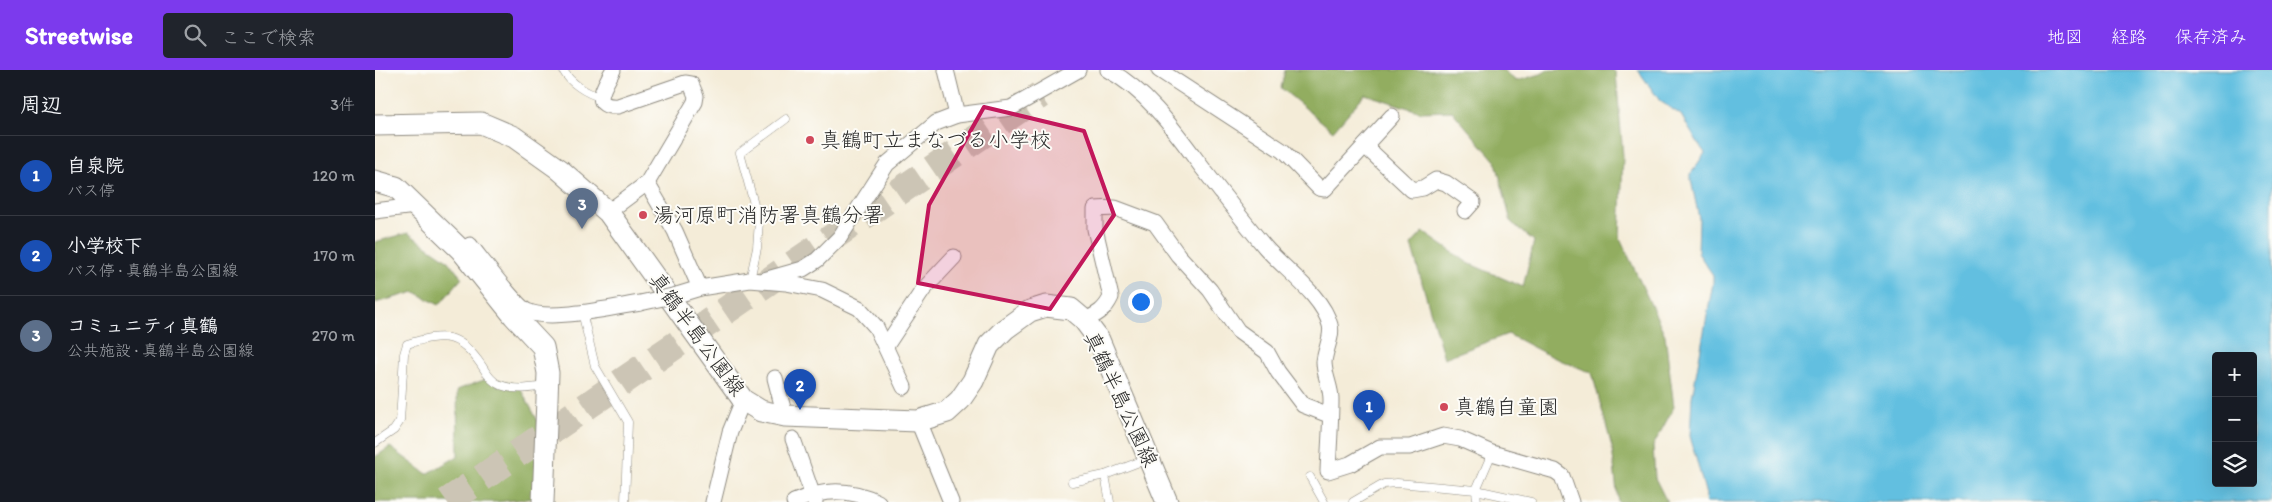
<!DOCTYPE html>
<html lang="ja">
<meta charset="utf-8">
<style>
:root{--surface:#171b24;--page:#20242c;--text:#f1f3f6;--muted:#9ea1a6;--line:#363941;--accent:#7c3aed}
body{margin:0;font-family:Itim,"Klee One",sans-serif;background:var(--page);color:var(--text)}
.controls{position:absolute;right:15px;bottom:15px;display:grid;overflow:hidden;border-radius:5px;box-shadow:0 5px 20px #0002}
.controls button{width:45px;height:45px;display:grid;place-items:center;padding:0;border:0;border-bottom:1px solid var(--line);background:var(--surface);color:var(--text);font:25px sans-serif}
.you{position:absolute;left:765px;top:231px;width:18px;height:18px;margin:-12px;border:4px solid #fff;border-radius:50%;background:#1a73e8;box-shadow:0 0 0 8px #1a73e833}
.badge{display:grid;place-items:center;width:32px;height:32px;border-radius:50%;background:var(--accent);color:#fff;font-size:16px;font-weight:700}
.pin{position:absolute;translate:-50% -41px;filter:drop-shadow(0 1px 2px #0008)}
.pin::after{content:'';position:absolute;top:26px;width:18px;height:15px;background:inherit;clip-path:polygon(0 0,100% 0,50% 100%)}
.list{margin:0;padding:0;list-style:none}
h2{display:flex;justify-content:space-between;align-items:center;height:65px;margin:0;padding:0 20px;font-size:21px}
h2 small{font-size:16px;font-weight:400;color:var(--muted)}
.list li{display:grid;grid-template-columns:32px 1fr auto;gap:15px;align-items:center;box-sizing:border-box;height:80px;padding:0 20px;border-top:1px solid var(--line)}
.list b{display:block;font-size:19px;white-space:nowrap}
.list p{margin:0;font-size:16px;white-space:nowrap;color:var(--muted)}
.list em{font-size:16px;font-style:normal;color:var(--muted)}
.icon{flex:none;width:28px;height:28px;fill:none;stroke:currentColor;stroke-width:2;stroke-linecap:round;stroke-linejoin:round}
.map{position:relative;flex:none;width:1897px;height:432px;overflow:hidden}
header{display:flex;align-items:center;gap:30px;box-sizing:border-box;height:70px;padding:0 25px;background:var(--accent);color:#fff}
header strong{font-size:24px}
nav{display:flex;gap:28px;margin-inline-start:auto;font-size:18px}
.search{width:350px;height:45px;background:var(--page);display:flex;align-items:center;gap:12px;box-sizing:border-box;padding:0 18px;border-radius:5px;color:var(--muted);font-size:19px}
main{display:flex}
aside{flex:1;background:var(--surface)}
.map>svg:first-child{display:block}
.forest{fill:#92ad60;stroke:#5e6c46}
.water{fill:#62bfe0;stroke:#467586;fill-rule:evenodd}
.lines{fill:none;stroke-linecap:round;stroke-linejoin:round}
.highway-tunnel{stroke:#ccc5b5;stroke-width:28;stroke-dasharray:28 14;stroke-linecap:butt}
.lane-casing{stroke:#908c82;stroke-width:9}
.street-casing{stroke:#908c82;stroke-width:17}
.secondary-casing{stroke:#908c82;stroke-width:23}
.lane{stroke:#fff;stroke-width:8}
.street{stroke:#fff;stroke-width:15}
.secondary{stroke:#fff;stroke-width:21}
.street-bridge-casing{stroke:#908c82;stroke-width:17;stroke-linecap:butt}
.street-bridge{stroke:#fff;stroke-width:15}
.marked{fill:#c2185b;fill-opacity:0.2;stroke:#c2185b;stroke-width:4;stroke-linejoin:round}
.poi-dot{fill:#d1495b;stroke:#fdfcf7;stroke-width:2}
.labels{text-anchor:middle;stroke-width:4;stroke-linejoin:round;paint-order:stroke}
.poi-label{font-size:21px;fill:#2b2b2b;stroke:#fdfcf7;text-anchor:start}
.street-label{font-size:21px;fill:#2b2b2b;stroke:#fdfcf7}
</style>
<header>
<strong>Streetwise</strong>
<div class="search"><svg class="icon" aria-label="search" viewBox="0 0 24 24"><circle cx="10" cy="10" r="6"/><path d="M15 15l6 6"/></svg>ここで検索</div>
<nav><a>地図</a><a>経路</a><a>保存済み</a></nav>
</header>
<main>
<aside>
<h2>周辺<small>3件</small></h2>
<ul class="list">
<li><span class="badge" style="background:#1a4fb4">1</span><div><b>自泉院</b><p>バス停</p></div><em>120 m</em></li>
<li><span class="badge" style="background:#1a4fb4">2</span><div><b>小学校下</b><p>バス停 · 真鶴半島公園線</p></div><em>170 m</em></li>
<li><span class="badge" style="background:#5c6f8a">3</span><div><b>コミュニティ真鶴</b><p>公共施設 · 真鶴半島公園線</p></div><em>270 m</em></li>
</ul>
</aside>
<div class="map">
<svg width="1897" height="432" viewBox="0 0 1897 432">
<rect width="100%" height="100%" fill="#fdfcf7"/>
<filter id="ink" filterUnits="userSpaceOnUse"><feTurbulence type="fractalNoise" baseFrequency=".02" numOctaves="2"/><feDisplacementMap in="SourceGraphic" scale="10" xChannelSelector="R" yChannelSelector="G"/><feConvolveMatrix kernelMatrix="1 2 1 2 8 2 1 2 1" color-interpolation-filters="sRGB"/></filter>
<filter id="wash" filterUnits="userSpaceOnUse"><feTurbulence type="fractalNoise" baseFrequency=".0096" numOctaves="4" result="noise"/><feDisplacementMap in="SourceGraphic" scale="20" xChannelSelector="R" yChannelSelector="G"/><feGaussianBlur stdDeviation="1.12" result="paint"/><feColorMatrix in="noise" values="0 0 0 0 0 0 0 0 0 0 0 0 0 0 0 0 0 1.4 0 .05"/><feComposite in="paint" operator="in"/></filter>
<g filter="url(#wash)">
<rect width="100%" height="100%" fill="#f4ecd8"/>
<!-- forest -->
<g class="forest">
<polygon points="910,0 1128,0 1141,11 1166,4 1173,0 1238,0 1241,3 1248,86 1245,168 1290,265 1299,337 1278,376 1280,408 1292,432 1243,432 1237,377 1217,303 1175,286 1133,264 1069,288 1036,175 1048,162 1093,193 1148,217 1159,171 1136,152 1121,92 1077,41 1046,42 990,24 958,61 906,18"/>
<polygon points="33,163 71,189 87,208 64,235 40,222 0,233 0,172"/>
<polygon points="114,308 143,314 163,351 161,428 120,432 0,432 0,387 15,377 52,404 83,386 82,320"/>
</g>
<!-- water -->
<path class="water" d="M1263,0H1897V432H1330L1331,425L1315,366L1317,327L1338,213V205L1323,183L1324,148L1315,105L1330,83L1322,72L1306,45L1285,31ZM1841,286H1878V413H1841Z"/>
</g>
<g filter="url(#ink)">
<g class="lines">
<!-- highway-tunnel -->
<polyline class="highway-tunnel" points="72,432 665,25"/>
<!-- lane casing -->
<g class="lane-casing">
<g id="lane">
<path d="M188,0C195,13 211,23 225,27"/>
<polyline points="375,210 382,178 384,152 365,83 411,49"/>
<polyline points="207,242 220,296 253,352 250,432"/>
<path d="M0,373L19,360L25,351L29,284L32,274C69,263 84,262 107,296C111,303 117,312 125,315C141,321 155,318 171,316"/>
<polyline points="730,405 735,432"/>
<polyline points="935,407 949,432"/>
<polyline points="697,412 730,405 772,389"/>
<polyline points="978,432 1009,414 1022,413 1101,420 1156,432"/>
<polyline points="1102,432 1101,420 1117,383"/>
</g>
</g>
<!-- street casing -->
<g class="street-casing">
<g id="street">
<polyline points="571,0 582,45"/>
<path d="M733,0C774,22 802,64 829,100C849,126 869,152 890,177C910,200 948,226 955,255C958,266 950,280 949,292C949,305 956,317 956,329C956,353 954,377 953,401L975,394L1005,377H1035L1068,366L1085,369L1117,383L1180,401L1187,406L1196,432"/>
<polyline points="784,0 908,81 944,118 950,119 1017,46"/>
<polyline points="990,76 1037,120 1048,118 1061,110 1071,113 1098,132 1090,141"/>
<polyline points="272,113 300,161 325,218"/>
<polyline points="0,141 40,136"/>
<path d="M233,142L272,113L320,32L321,26L316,14L310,13L243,36C213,38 231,14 238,0"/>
<path d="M95,175C105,187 141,236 152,241C173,252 240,237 265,233"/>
<polyline points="389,210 428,199 442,190 465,167 512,94 561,53 582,45 636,38 703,0"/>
<polyline points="302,225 325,218 375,210 411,213 447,220 484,238 501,257 529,317"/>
<path d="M709,250C722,245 730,240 736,227L720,159V139L740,138L780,153L803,185L835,220L863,261L892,282L903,302L928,335L954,345"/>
<polyline points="511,276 548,220 579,187"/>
<polyline points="400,308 410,346"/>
<polyline points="543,351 576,432"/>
<polyline points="418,369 440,432"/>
<polyline points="338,432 355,362 368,330"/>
<path d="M419,432C448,418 475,418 503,432"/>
</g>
</g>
<!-- secondary casing -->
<g class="secondary-casing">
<g id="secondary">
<polyline points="0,55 106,53 139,67 184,99 233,142 368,330 386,341 410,346 543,351 572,342 585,330 598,311 614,275 630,259 655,241 671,236 696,239 709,250 724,270 792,432"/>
<polyline points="0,111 21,117 86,180 139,246 168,277 173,303 168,432"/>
</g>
</g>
<!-- lane -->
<use href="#lane" class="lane"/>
<!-- street -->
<use href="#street" class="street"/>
<!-- secondary -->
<use href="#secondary" class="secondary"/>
<!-- street-bridge casing -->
<g class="street-bridge-casing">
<polyline id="street-bridge" points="265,233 302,225"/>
</g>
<!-- street-bridge -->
<use href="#street-bridge" class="street-bridge"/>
</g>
</g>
<!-- marked area -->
<path class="marked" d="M609,37L709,61L739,145L675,239L543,213L554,135Z"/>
<!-- markers -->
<g class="poi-dot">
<circle cx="435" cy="70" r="5"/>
<circle cx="268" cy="145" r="5"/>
<circle cx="1069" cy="337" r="5"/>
</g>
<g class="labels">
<!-- poi labels -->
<g class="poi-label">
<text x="445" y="77">真鶴町立まなづる小学校</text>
<text x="278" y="152">湯河原町消防署真鶴分署</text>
<text x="1079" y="344">真鶴自童園</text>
</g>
<!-- street labels -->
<g class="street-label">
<text transform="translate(322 264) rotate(54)" y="7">真鶴半島公園線</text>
<text transform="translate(746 329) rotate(65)" y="7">真鶴半島公園線</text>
</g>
</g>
</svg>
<div class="controls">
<button>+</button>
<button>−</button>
<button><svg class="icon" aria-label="layers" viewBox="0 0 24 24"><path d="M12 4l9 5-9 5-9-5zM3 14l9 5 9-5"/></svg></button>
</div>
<div class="you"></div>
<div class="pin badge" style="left:994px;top:361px;background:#1a4fb4">1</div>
<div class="pin badge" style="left:425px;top:340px;background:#1a4fb4">2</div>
<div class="pin badge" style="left:207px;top:159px;background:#5c6f8a">3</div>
</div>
</main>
